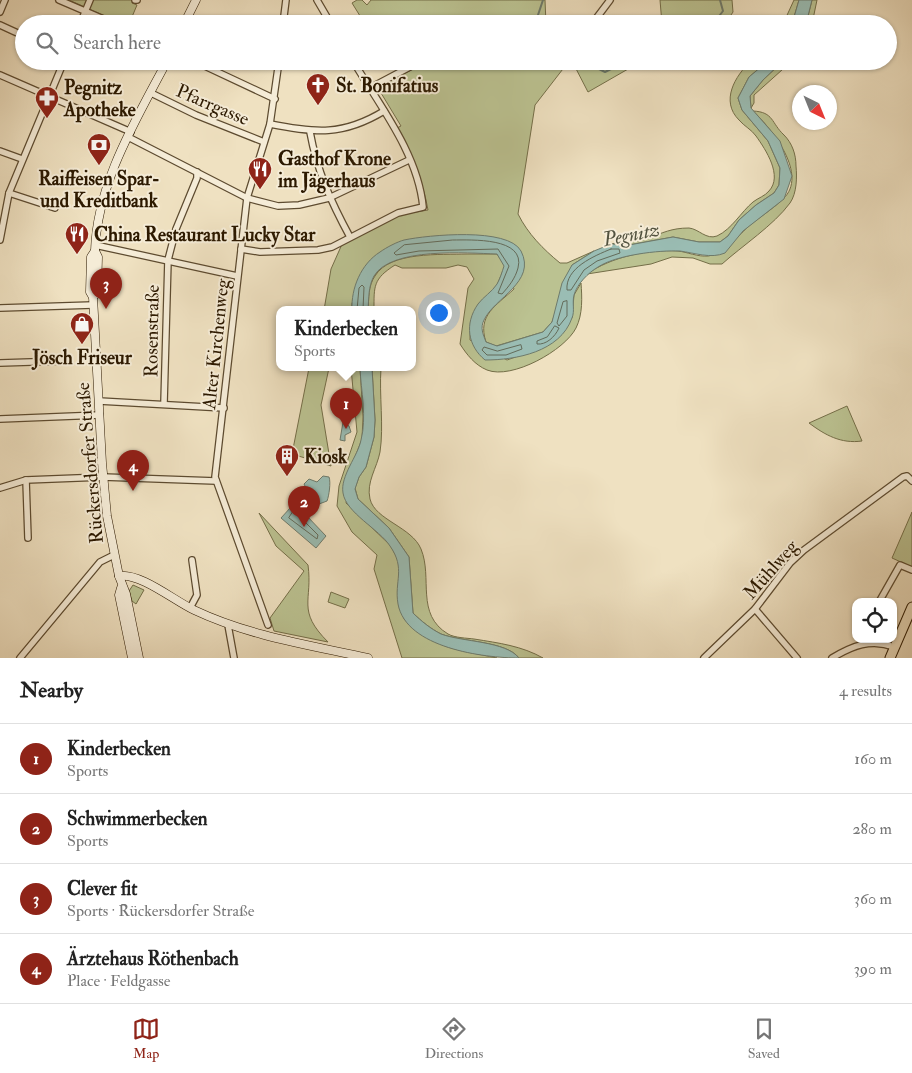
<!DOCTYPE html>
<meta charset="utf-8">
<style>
:root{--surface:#fff;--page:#f2f2f2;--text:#222;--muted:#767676;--line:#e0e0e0;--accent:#8f2418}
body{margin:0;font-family:"IM FELL Double Pica",serif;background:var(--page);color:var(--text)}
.controls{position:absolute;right:15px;bottom:15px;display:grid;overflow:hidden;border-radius:10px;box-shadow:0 1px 4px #0004}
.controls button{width:45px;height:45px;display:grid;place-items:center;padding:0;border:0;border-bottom:1px solid var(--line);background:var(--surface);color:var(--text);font:25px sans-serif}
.compass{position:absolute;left:792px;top:85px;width:45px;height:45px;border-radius:50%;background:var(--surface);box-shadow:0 1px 4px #0004;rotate:137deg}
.you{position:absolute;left:438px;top:312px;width:18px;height:18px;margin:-12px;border:4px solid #fff;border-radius:50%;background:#1a73e8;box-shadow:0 0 0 8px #1a73e833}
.badge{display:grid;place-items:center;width:32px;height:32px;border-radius:50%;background:var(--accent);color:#fff;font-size:16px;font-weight:700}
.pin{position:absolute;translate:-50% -41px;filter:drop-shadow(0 1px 2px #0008)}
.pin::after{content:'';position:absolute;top:26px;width:18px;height:15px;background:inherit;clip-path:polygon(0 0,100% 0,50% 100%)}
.popup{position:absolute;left:276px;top:306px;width:140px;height:65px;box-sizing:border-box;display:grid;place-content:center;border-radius:10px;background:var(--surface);filter:drop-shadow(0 1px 4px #0005);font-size:16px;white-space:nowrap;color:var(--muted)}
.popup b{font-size:19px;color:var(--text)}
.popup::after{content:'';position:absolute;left:50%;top:100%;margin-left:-10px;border:10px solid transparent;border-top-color:var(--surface)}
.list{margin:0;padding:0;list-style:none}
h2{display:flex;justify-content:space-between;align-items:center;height:65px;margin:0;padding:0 20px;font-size:21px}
h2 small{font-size:16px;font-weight:400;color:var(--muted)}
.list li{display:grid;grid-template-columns:32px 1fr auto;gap:15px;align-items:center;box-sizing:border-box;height:70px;padding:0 20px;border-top:1px solid var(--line)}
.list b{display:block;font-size:19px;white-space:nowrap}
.list p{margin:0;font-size:16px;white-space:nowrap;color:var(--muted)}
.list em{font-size:16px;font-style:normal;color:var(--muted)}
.icon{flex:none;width:28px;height:28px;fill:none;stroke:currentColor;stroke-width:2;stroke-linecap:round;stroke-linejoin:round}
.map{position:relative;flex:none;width:912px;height:658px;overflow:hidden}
.search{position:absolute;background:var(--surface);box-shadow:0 1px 4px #0004;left:15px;right:15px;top:15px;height:55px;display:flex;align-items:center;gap:12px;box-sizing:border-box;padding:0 18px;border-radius:28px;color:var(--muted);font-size:19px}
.sheet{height:345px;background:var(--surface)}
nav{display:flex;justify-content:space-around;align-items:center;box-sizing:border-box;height:70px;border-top:1px solid var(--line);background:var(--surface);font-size:14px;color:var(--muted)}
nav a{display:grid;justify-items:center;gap:2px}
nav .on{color:var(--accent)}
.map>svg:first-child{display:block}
.green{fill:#bbc291;stroke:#746e48}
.water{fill:#9abdb4;stroke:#6e7b6c}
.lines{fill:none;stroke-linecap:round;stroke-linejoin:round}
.shore{stroke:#636b5a;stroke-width:1}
.stream{stroke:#6e7b6c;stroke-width:2}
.minor-casing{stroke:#5d4b30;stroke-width:8}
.secondary-casing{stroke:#2c1900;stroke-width:9}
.primary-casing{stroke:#2c1900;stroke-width:11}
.minor{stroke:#f5ecd7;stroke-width:5.5}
.secondary{stroke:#f5ecd7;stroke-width:8}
.primary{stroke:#efe1c1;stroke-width:9}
.labels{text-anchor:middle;stroke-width:4;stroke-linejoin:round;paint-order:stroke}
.poi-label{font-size:19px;font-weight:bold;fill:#2c1900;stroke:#f5ecd7;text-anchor:start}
.street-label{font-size:19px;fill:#2c1900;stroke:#f5ecd7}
.water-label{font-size:20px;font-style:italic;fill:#52523f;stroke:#f5ecd7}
</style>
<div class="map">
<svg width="912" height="658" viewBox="0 0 912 658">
<rect width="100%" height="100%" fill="#efe1c1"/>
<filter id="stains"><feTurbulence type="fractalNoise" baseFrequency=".004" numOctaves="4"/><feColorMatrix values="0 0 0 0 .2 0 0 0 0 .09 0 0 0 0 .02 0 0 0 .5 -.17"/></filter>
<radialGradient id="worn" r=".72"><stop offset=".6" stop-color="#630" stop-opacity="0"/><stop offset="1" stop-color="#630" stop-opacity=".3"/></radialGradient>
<!-- green -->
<g class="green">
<polygon points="69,0 133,0 132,3 137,5 129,24 123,24"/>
<polygon points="357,0 362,0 367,5 371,0 545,0 546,24 452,24 447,16 439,21 433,18 423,24 365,24 352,3"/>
<polygon points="660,0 732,0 733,12 725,24 662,24"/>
<polygon points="794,0 799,0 792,24 783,24"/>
<polygon points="812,0 817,0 812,24 806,24"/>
<path d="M428,61H565L566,65L535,105L518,214C528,234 543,249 560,263H567L594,251L572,265L552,322L543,332L496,346L486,342C477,315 496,306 514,289L497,238C465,233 435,237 403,241L352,303V310H324L331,269L343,242L398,215L428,210C423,180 410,155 397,128L401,126L378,88Z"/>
<polygon points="572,61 642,61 588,92"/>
<path d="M751,61H768L749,77L738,98L742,110L768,141L780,168L779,185L774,193L756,205L739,220L728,236L720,242H699L673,237L629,245L611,244C623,241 637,243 648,238C663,233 671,228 689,228C699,229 706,240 717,236C732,229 741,212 753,202C758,198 765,196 769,191C783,176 766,150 756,136C752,130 744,126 739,120C720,101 735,76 751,61Z"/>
<polygon points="783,61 792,61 754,95 754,103 751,108 750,96 763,80"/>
<path d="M753,111C774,112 771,123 784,135C792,143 796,154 796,166C797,177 797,193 790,203C774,225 742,246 722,264H710L693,258L672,257L651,264L587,274C611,257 648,249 678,251C687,252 698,257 708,256C723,254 740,234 750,225C761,216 773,209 783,199C809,175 772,129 753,111Z"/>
<path d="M467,254H497L505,266C502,272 500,279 497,285C480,309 470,306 470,340L507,360L524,354L572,318L574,295L581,283C582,297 583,314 576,328C565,350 512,380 487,370C475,365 467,355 460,344L468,288L474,279L467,267L458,265L446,268H402L395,265C373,279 374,286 374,310H368C369,298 368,286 375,276C390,251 441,255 467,254Z"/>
<polygon points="309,368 329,368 321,405 331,466 292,454"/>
<path d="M351,368H360L363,417L362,439L355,457L346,503L390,545L399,561L404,619C437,650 456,649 497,658H402L374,569L377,555L352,532L337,506L339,486L357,432Z"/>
<path d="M372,368H381C379,395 384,426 380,452C377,468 366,482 370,499C375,520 412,527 421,549C433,578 415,614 448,634C455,638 467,638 474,639C499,643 522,646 543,658H519C506,641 462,642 441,634C431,629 421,621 413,613L409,557L389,528L358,499L355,488L359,477L366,467L374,437L375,420Z"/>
<path d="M847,406L862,441C841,444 825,435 809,423Z"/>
<polygon points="912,512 912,567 892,558"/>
<path d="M259,513L308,565C313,601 296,610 328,642L274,631L270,618L304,571L276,546Z"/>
<polygon points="133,585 144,590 136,604 132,601 129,591"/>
<polygon points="331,592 349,599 345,608 328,602"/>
</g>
<!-- water -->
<g class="water">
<polygon points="799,0 812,0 806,24 792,24"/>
<path d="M768,61H783L763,80L750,96L751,108L780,141L792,176L784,199L743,231L725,253C711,259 695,253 680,251C659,250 616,255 598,267C588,273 577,284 574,295C572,303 575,311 572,318C560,352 516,360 485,360C468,346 464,324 478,304C483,297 492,292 497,284C500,279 502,272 504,266L497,254C467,253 391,247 374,276C368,287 369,298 368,310H352C351,288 361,264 380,252C387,247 397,242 404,240C428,235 508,227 521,251C537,282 494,298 484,320C480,328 483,334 486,342L497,346L543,332L552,322L562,283L572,265L594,251L611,244L629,245L673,237L699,242H720L728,236L739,220L756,205L774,193L779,185L780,168L768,141L742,110L738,98L749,77Z"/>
<path d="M360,368H372L375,420L374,437L366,467L359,477L355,489L358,499L389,528L409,557L413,613C421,621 431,629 441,634C462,642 506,641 519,658C484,658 406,648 398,604C394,581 406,569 390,546C379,529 346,513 343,493C340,476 358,456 361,440C367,417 361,391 360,368Z"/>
<polygon points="343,422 349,426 351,432 345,435 345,441 340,440"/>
<path d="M323,476L329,477C331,482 329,496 327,501L319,504L312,500L304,484L309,479L317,482Z"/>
<polygon points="294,498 307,499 305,514 326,536 316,548 281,518 291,507"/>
</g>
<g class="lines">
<!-- shore -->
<g class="shore">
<path d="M453,240C471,240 526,237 518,268C515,279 509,286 502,294L498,293L509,266L498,249L419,251L396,255L394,253L404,245Z"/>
<path d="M611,249H619L620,253L597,261L584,270L571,290H567C565,268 594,256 611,249Z"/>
<polygon points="567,301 567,316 559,326 557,323 563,302"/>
<polyline points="357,310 359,288 362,285 364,287 363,310"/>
<path d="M555,326L559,328C555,337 546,345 537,344V341L547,337Z"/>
<polygon points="521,345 522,349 506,355 487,355 482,350 484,347 497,351"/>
<polygon points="296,507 300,507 301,518 318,535 317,539 289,518"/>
</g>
<!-- stream -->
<g class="stream">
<polyline points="535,24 543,0"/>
<polyline points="713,24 723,11 720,0"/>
<polyline points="595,61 599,69 605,72 627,61"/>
</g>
<!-- minor casing -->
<g class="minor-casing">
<g id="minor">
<polyline points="59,0 115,24"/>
<polyline points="135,0 137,0"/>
<polyline points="317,0 331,24"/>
<polyline points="0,12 5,0"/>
<polyline points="595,20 610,0"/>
<polyline points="80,24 90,0"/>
<polyline points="283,24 286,0"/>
<polyline points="0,25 24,36"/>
<polyline points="194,61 275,99"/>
<polyline points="0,75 131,132"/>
<polyline points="370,88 421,61"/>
<polyline points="151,93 196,115 264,142"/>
<path d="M270,124C315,133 343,136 384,111"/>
<path d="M310,132C317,171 331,202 350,237"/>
<polyline points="128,137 247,198 278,206 299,205 329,198 409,160"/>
<polyline points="0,151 22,159"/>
<polyline points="9,193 55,208"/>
<polyline points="0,240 9,193 64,61"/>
<polyline points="95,245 237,276"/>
<path d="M241,249L260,252L318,250L332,247L398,213L423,207C418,154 380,106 353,61"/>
<polyline points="0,308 93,305"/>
<polyline points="0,363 62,361"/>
<polyline points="99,401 224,408"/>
<polyline points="164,403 168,260 176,229 197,178 197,172"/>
<polyline points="0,419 100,415"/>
<polyline points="26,480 28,538"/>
<polyline points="0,488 26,480 103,477 216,481"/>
<polyline points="879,602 900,565 912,570"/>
<polyline points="190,608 197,595 192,560"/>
<polyline points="755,609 797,658"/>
<polyline points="228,625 234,658"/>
<polyline points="268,625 215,477 247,198 270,124 279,61"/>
<polyline points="20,658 100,562 114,555"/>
<polyline points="704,658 755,609 790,563 804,550 903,477 907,476 912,481"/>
<path d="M832,658C852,646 871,638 894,647"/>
</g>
</g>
<!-- secondary casing -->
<g class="secondary-casing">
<g id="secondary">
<polyline points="184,24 196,0"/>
<polyline points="93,297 97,293 98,257 95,251"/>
<path d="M119,576C141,573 173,600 194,610C249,636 309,645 368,658"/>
<polyline points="121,588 119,595 132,658"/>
<path d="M139,658L126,594L119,576L107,516L102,463L93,297L90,292L91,257L95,251C97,183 136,120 167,61"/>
</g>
</g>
<!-- primary casing -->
<g class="primary-casing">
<polyline id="primary" points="890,658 912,607"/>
</g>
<!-- minor -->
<use href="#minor" class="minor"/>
<!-- secondary -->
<use href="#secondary" class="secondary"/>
<!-- primary -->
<use href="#primary" class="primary"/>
</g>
<!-- icons -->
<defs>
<g id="church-pin" transform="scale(1.25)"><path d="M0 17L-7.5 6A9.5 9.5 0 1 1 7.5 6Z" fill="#8f2418" stroke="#f5ecd7"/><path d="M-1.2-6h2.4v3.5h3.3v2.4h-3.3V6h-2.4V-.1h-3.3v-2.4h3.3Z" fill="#fff"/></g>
<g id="pharmacy-pin" transform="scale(1.25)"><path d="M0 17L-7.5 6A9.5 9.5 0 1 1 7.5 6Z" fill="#8f2418" stroke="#f5ecd7"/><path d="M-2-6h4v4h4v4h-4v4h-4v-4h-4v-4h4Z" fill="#fff"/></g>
<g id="bank-pin" transform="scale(1.25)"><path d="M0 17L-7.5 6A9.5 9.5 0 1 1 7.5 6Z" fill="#8f2418" stroke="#f5ecd7"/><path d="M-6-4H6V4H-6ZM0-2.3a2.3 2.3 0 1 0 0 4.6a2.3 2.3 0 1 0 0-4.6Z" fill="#fff"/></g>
<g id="restaurant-pin" transform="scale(1.25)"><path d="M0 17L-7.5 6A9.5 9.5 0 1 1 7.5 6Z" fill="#8f2418" stroke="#f5ecd7"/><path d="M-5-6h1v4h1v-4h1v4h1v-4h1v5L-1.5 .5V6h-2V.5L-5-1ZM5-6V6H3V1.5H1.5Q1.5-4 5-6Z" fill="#fff"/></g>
<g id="shop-pin" transform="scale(1.25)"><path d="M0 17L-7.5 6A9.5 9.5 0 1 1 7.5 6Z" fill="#8f2418" stroke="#f5ecd7"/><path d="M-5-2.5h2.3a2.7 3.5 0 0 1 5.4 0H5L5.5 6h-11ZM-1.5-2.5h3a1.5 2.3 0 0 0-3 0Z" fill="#fff"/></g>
<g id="building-pin" transform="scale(1.25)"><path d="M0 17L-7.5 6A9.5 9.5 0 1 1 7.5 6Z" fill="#8f2418" stroke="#f5ecd7"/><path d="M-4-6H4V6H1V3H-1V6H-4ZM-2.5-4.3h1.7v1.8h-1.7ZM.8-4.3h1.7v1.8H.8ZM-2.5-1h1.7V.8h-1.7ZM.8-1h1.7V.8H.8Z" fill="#fff"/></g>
</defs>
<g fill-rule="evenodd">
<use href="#church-pin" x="318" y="85"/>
<use href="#pharmacy-pin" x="47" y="98"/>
<use href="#bank-pin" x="99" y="145"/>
<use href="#restaurant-pin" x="260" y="169"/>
<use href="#restaurant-pin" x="77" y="234"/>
<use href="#shop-pin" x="82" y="324"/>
<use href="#building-pin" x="287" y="456"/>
</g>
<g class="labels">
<!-- poi labels -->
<g class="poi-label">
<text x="336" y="92">St. Bonifatius</text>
<text x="64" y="94">Pegnitz<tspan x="64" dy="22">Apotheke</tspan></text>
<text x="278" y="165">Gasthof Krone<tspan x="278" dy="22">im Jägerhaus</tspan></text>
<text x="99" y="185" text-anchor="middle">Raiffeisen Spar-<tspan x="99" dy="22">und Kreditbank</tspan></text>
<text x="94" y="241">China Restaurant Lucky Star</text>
<text x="82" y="364" text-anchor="middle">Jösch Friseur</text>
<text x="304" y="463">Kiosk</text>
</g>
<!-- street labels -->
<g class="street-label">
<text transform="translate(213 104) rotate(23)" y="7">Pfarrgasse</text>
<text transform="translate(151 331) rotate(-89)" y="7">Rosenstraße</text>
<text transform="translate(215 344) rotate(-84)" y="7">Alter Kirchenweg</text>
<text transform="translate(89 463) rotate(-95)" y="7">Rückersdorfer Straße</text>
<text transform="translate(770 569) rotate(-49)" y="7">Mühlweg</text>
</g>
<!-- water labels -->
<g class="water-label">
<text transform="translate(631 234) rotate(-11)" y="7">Pegnitz</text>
</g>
</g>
<rect width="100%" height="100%" filter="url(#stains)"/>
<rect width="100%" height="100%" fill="url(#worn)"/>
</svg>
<div class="controls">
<button><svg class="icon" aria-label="locate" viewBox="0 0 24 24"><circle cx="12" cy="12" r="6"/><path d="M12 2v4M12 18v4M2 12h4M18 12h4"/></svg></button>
</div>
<svg class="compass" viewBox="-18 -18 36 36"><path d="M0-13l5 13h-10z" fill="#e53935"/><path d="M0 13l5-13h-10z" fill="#767676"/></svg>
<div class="you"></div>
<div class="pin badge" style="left:346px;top:429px">1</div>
<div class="popup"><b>Kinderbecken</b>Sports</div>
<div class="pin badge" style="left:304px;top:527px">2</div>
<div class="pin badge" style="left:106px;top:309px">3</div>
<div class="pin badge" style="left:133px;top:491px">4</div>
<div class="search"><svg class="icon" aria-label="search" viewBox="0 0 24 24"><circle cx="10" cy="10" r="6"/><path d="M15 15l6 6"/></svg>Search here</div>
</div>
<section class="sheet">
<h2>Nearby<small>4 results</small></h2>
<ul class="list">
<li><span class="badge">1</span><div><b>Kinderbecken</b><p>Sports</p></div><em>160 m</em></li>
<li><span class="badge">2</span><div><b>Schwimmerbecken</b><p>Sports</p></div><em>280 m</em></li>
<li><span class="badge">3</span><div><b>Clever fit</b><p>Sports · Rückersdorfer Straße</p></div><em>360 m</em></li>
<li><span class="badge">4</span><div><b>Ärztehaus Röthenbach</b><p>Place · Feldgasse</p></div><em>390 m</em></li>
</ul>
</section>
<nav>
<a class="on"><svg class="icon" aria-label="map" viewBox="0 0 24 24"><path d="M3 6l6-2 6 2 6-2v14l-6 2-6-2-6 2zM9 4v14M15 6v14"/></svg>Map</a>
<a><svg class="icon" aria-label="directions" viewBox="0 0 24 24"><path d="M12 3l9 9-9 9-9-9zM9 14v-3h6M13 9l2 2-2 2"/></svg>Directions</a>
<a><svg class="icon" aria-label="saved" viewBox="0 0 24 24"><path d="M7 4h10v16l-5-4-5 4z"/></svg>Saved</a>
</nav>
